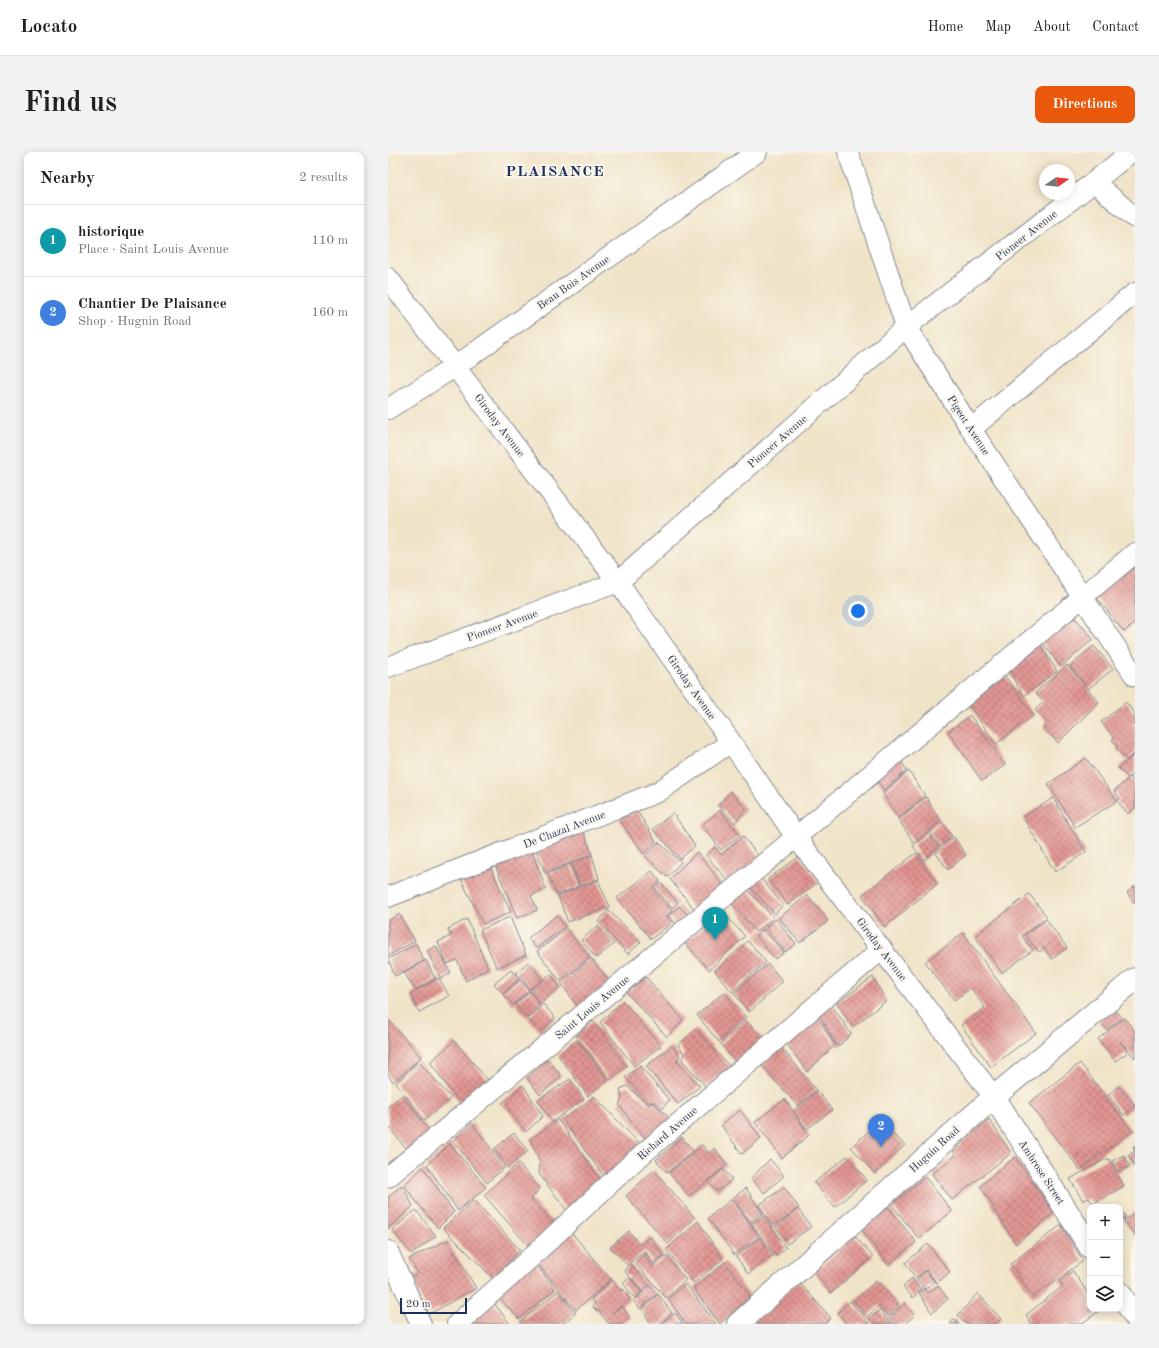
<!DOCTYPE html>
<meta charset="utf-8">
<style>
:root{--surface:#fff;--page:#f2f2f2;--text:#202124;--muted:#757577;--line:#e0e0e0;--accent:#ea580c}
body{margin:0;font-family:"Old Standard TT",serif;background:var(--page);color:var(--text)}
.controls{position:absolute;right:12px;bottom:12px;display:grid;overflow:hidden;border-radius:8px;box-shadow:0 2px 10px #0003}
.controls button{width:36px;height:36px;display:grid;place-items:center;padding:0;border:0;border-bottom:1px solid var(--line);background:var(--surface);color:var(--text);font:20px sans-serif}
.compass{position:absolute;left:651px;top:12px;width:36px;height:36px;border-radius:50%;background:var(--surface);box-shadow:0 2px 10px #0003;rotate:76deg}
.scale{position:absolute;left:12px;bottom:10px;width:67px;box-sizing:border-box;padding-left:4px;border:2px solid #1b2f5e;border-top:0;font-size:11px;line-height:14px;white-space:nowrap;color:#1b2f5e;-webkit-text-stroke:3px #fbf7ec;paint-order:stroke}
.you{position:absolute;left:470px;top:459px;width:14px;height:14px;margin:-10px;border:3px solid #fff;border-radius:50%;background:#1a73e8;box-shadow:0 0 0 6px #1a73e833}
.badge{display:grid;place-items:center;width:26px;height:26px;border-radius:50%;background:var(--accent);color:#fff;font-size:13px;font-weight:700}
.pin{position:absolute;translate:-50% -33px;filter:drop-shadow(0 1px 2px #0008)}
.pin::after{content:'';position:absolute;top:21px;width:14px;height:12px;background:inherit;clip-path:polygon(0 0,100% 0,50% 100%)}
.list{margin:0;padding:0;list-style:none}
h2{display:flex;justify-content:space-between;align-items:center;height:52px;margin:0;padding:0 16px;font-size:17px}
h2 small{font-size:13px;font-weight:400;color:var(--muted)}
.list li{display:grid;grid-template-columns:26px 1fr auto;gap:12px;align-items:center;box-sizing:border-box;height:72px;padding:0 16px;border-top:1px solid var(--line)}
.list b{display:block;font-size:15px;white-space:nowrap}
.list p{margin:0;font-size:13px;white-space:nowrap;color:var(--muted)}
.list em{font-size:13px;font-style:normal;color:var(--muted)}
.icon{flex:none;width:22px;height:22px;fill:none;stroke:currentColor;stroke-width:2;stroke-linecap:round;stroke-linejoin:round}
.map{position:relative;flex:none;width:747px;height:1172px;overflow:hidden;border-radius:8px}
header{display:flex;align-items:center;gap:24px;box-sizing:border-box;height:56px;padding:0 20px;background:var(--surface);border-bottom:1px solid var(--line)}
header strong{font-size:19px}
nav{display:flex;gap:22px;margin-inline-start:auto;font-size:14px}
.intro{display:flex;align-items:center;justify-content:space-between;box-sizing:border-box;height:96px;padding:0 24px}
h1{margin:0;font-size:28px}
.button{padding:10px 18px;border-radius:8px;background:var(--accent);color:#fff;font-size:14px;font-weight:700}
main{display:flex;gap:24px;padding:0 24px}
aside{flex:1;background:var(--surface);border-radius:8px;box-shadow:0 2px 10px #0003}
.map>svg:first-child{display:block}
.building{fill:url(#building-cross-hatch)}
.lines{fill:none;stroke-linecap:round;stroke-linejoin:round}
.minor-casing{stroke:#868a93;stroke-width:22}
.tertiary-casing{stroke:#868a93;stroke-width:24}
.secondary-casing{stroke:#868a93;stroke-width:24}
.minor{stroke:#fff;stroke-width:20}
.tertiary{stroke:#fff;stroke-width:22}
.secondary{stroke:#fff;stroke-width:22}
.labels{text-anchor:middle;stroke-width:4;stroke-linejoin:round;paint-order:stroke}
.street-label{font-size:11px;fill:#1b2f5e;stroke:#fbf7ec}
.district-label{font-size:15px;font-weight:bold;letter-spacing:1px;fill:#1b2f5e;stroke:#fbf7ec}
</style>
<header>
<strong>Locato</strong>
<nav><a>Home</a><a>Map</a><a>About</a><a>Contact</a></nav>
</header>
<div class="intro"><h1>Find us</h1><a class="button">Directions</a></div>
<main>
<aside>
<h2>Nearby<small>2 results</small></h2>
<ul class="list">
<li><span class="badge" style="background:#0f9aa8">1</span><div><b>historique</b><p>Place · Saint Louis Avenue</p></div><em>110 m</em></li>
<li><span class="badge" style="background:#3f7fe0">2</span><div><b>Chantier De Plaisance</b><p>Shop · Hugnin Road</p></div><em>160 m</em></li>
</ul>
</aside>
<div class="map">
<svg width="747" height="1172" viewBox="0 0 747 1172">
<defs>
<pattern id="building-cross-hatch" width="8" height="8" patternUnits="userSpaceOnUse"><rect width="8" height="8" fill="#e29591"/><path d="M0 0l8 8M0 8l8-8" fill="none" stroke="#b67a7a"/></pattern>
</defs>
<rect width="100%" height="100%" fill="#fbf7ec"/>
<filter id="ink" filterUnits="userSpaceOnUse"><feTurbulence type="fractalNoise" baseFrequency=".025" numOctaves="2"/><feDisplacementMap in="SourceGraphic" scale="8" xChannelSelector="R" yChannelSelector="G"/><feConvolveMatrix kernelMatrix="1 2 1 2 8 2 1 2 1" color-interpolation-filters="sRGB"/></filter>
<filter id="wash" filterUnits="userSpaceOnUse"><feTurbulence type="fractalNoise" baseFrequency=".012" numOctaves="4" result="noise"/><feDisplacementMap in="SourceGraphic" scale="16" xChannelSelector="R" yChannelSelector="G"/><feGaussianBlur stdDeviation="0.9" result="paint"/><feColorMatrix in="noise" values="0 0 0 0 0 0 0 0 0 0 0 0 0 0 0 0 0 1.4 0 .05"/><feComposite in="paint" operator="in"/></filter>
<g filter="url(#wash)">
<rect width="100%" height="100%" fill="#f0e4c8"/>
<g id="blocks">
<!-- building -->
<g class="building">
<polygon points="743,411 747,417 747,471 736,480 710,447 710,441"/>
<polygon points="675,465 688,467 705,487 673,515 651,486"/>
<polygon points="649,488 669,519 636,544 617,513"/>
<polygon points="706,494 725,517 700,537 682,514"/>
<polygon points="679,513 711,550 670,591 655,575 659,570 647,558 656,550 647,541"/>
<polygon points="613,519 646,563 608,592 577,547"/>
<polygon points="738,550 747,562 747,570 745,572 747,574 747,601 738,608 728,596 729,594 724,588 726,586 713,570"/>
<polygon points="582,563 617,613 594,629 560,580"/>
<polygon points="509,602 519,619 496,638 485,623"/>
<polygon points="747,602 747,620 740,626 730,616"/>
<polygon points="698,606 729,649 687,675 660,632"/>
<polygon points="521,619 537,644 510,666 495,641"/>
<polygon points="742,625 747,631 747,656 740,662 729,649 732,646 726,639"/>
<polygon points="342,639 358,657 347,671 330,653"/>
<polygon points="538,645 552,668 526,691 510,667"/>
<polygon points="665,646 698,700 667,720 635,665"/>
<polygon points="332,658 352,683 333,698 314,673"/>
<polygon points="249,659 268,689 256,702 231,668"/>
<polygon points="285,661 307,694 292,707 265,677"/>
<polygon points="553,669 564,684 553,694 542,680"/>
<polygon points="194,676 204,702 157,721 147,694"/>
<polygon points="540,681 551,695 536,708 525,694"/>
<polygon points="355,684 371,705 342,731 318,703 327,695 333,703"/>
<polygon points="566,685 578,703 560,718 548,701"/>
<polygon points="270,690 293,710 279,725 257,704"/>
<polygon points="142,694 158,737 143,744 149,758 129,766 106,710"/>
<polygon points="309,700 337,736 307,758 282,727"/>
<polygon points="528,701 549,732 497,775 474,743"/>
<polygon points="204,703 211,727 192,734 184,711"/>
<polygon points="412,704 430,730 400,753 380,727"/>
<polygon points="101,712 123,760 95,772 73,727"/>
<polygon points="182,712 191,734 169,743 159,722"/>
<polygon points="264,719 272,729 265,737 284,759 278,764 284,771 263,787 229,746"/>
<polygon points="371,724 395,753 387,762 361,734"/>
<polygon points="210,728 222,755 180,770 170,744"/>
<polygon points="273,731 290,751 284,756 268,737"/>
<polygon points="747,734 747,752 739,741"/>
<polygon points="357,735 386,766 368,780 343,750"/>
<polygon points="641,742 659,765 634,784 645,798 614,821 587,784"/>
<polygon points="419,743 440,769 412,791 391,766"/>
<polygon points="291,754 299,762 288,772 280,764"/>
<polygon points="220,758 253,790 240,802 210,770"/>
<polygon points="333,759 357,784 321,818 297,791"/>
<polygon points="11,762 27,789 0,804 0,769"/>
<polygon points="169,763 177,775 148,796 140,786"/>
<polygon points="122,765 138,803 109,816 92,778"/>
<polygon points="79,767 100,816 78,829 69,808 59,812 50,790 63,784 60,777"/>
<polygon points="388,767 408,792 397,800 378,775"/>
<polygon points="658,767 679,796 664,807 656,796 651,800 637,783"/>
<polygon points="210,774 226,792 208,806 193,788"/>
<polygon points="178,777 202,805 172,829 149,799"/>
<polygon points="376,777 396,801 387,807 368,784"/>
<polygon points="575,781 648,881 603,915 573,873 597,856 583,836 566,848 537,810"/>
<polygon points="360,789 378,810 344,840 327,819"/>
<polygon points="28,792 36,809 7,824 0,807"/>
<polygon points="48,794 63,821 53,827 39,799"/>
<polygon points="203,806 222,830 190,855 173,831"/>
<polygon points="38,808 47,827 27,838 16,820"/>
<polygon points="140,810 155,828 142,837 128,821"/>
<polygon points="380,812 395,829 361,860 346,841"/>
<polygon points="123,818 131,827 115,841 106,832"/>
<polygon points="163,822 172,835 152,852 142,838"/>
<polygon points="258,825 295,868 279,885 239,841"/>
<polygon points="485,825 498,849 465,875 449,851"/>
<polygon points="51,826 61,844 31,860 22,842"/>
<polygon points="132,828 141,838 125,853 115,842"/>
<polygon points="142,839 152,853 139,866 127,852"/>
<polygon points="336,840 358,865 331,890 309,863"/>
<polygon points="235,849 273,894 246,914 212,870"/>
<polygon points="442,850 463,882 450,895 429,860"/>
<polygon points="155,852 167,866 152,880 140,867"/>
<polygon points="725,857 734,866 719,878 711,869"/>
<polygon points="427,861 447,893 419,920 395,886"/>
<polygon points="736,866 747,879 747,906 732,889 740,900 727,909 710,887"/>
<polygon points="358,868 379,892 352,916 333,892"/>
<polygon points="2,869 33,905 5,930 0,923 0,870"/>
<polygon points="205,869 239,914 222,928 188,884"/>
<polygon points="308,877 342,915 318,935 294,908 296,901 290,893"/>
<polygon points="189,888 220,928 200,944 170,903"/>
<polygon points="66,889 100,928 72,952 42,910"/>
<polygon points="284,894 292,904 288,909 312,934 290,952 258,914"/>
<polygon points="393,895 428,938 410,954 374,914"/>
<polygon points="160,907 173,924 152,943 139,926"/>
<polygon points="30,909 63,946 36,969 8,931"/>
<polygon points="692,911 744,979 692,1018 641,951"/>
<polygon points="252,914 281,948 274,957 266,950 260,950 237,925"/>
<polygon points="182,927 196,947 164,970 150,948"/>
<polygon points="135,933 155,964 138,980 114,951"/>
<polygon points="239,934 260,952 265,951 285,969 261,991 231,953 234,946 232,937"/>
<polygon points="730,934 747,954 736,963 720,943"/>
<polygon points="429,939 444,958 419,977 405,959"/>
<polygon points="14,943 42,980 20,999 0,974 0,954"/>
<polygon points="206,944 255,995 218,1027 175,968"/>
<polygon points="397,947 421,983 394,1006 367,970"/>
<polygon points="352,958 373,986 354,1002 333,973"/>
<polygon points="601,967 623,1001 564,1048 544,1022 568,1003 565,999"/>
<polygon points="170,968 215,1031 181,1061 151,1022 152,1010 142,987"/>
<polygon points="491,970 517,993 487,1022 463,995"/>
<polygon points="84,971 117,1015 99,1031 65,989"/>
<polygon points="126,981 140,999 120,1016 106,997"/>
<polygon points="294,985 305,999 279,1021 268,1008"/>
<polygon points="62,992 98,1035 70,1059 39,1013"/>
<polygon points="314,993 321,1001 327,996 339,1013 301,1044 281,1021"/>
<polygon points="747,993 747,1014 740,1003 747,999 745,995"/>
<polygon points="736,1003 742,1014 730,1020 724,1009"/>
<polygon points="459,1004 479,1028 447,1055 426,1031"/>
<polygon points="627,1005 666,1061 628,1092 592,1034"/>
<polygon points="382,1007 396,1024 376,1041 363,1026"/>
<polygon points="721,1007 736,1034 706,1051 700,1046 695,1049 682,1027 716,1008"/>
<polygon points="130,1011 152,1036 143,1047 172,1077 144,1098 96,1043"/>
<polygon points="35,1015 66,1060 50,1076 27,1048 16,1033"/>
<polygon points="335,1017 344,1027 329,1040 320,1030"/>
<polygon points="266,1018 307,1066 280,1092 238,1044"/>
<polygon points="537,1025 564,1059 531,1087 504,1053"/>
<polygon points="14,1033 25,1054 0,1077 0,1045"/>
<polygon points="396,1035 411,1056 385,1075 371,1053"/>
<polygon points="358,1036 375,1062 362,1070 345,1046"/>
<polygon points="344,1047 371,1085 346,1103 320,1066"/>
<polygon points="86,1048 132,1098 105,1126 55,1076"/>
<polygon points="500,1055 528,1090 500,1113 473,1077"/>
<polygon points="410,1057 423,1075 399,1092 388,1075"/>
<polygon points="732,1057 738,1065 732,1069"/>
<polygon points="28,1058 48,1084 24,1102 4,1078"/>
<polygon points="747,1060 747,1084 736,1069"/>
<polygon points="376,1064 398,1096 388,1104 363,1072"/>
<polygon points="310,1069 335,1107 306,1131 278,1098"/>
<polygon points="673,1073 695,1109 645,1145 622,1112"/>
<polygon points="182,1079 223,1127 188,1158 149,1111"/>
<polygon points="241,1079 252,1093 262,1084 276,1104 265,1111 257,1099 239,1113 222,1095"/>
<polygon points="467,1084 485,1105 443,1141 426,1120"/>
<polygon points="372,1086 385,1103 360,1122 348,1104"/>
<polygon points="59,1088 88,1136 41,1162 23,1126 30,1121 21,1107"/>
<polygon points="540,1092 562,1120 549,1131 538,1118 528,1126 517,1111"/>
<polygon points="256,1102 264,1114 279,1104 298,1128 278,1146 247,1111"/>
<polygon points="145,1109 167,1137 131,1167 108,1142"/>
<polygon points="337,1110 362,1144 332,1172 305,1136"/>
<polygon points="242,1112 261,1133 254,1140 237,1119"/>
<polygon points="538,1119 546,1129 537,1137 529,1127"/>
<polygon points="685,1119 702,1145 702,1157 710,1157 711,1159 693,1172 643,1172 638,1163 675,1134 671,1129"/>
<polygon points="242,1126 253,1140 247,1147 235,1131"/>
<polygon points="524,1126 533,1137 525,1146 515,1135"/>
<polygon points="224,1128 233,1139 235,1137 242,1147 224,1161 234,1154 242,1166 233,1172 221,1172 210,1158 209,1159 205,1155 208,1152 203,1147"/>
<polygon points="489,1128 511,1154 500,1164 491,1153 479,1165 466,1149"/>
<polygon points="410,1129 443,1166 437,1172 369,1172 366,1169"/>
<polygon points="298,1132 328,1172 298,1172 280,1147"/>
<polygon points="261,1133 269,1142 252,1157 246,1149"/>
<polygon points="550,1134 560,1147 544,1161 531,1141 536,1137 539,1141"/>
<polygon points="170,1139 188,1161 174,1172 134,1172 132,1170"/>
<polygon points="590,1141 613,1167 608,1172 578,1172 570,1163"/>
<polygon points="270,1142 284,1161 272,1172 263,1172 254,1157"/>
<polygon points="462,1149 482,1172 459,1172 450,1161"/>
<polygon points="106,1151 122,1172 82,1172"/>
<polygon points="516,1151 527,1163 517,1172 505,1172 501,1166"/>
<polygon points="492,1158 503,1172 486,1172 481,1167"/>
<polygon points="287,1161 295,1172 273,1172"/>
<polygon points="566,1167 571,1172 562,1172"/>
</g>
</g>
</g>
<g filter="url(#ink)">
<use href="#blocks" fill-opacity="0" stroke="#868a93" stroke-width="1"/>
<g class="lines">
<!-- minor casing -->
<g class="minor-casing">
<g id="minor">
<polyline points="460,0 518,175 583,277 747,524"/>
<polyline points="706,30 747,66"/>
<polyline points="0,126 230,430 343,590 408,685 606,945"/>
<polyline points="0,257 68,214 369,0"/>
<polyline points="583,277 747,141"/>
<polyline points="0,515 230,430 518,175 706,30 743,0"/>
<polyline points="0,745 270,640 343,590"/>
<polyline points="0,1025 408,685 747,401"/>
<polyline points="0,1099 33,1172"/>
<polyline points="69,1172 126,1121 243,1012 494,797"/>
</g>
</g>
<!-- tertiary casing -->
<g class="tertiary-casing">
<g id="tertiary">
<polyline points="606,945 702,1095"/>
<polyline points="732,1141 747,1165"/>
</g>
</g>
<!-- secondary casing -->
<g class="secondary-casing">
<polyline id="secondary" points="350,1172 606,945 747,827"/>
</g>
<!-- minor -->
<use href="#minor" class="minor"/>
<!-- tertiary -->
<use href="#tertiary" class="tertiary"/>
<!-- secondary -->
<use href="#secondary" class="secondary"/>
</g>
</g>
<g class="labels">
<!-- street labels -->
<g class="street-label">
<text transform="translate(638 83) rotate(-38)" y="4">Pioneer Avenue</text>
<text transform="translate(185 130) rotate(-35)" y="4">Beau Bois Avenue</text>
<text transform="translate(112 273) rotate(53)" y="4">Giroday Avenue</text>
<text transform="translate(581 273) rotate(57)" y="4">Pigeot Avenue</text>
<text transform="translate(389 289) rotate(-41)" y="4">Pioneer Avenue</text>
<text transform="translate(114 473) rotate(-20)" y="4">Pioneer Avenue</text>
<text transform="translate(304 535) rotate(55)" y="4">Giroday Avenue</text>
<text transform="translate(176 677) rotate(-21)" y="4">De Chazal Avenue</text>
<text transform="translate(494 797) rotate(53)" y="4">Giroday Avenue</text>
<text transform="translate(204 855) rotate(-40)" y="4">Saint Louis Avenue</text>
<text transform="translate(279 981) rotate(-41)" y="4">Richard Avenue</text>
<text transform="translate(546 997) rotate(-42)" y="4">Hugnin Road</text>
<text transform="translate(654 1020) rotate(57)" y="4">Ambrose Street</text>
</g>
<!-- district labels -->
<g class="district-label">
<text x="167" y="24">PLAISANCE</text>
</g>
</g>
</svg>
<div class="controls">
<button>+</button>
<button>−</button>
<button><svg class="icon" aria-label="layers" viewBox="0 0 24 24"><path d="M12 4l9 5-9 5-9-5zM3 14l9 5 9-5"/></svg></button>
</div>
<svg class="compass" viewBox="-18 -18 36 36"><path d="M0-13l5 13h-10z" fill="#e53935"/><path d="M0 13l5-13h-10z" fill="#757577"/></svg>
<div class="scale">20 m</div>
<div class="you"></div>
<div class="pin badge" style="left:327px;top:788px;background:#0f9aa8">1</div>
<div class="pin badge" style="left:493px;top:995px;background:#3f7fe0">2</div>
</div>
</main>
